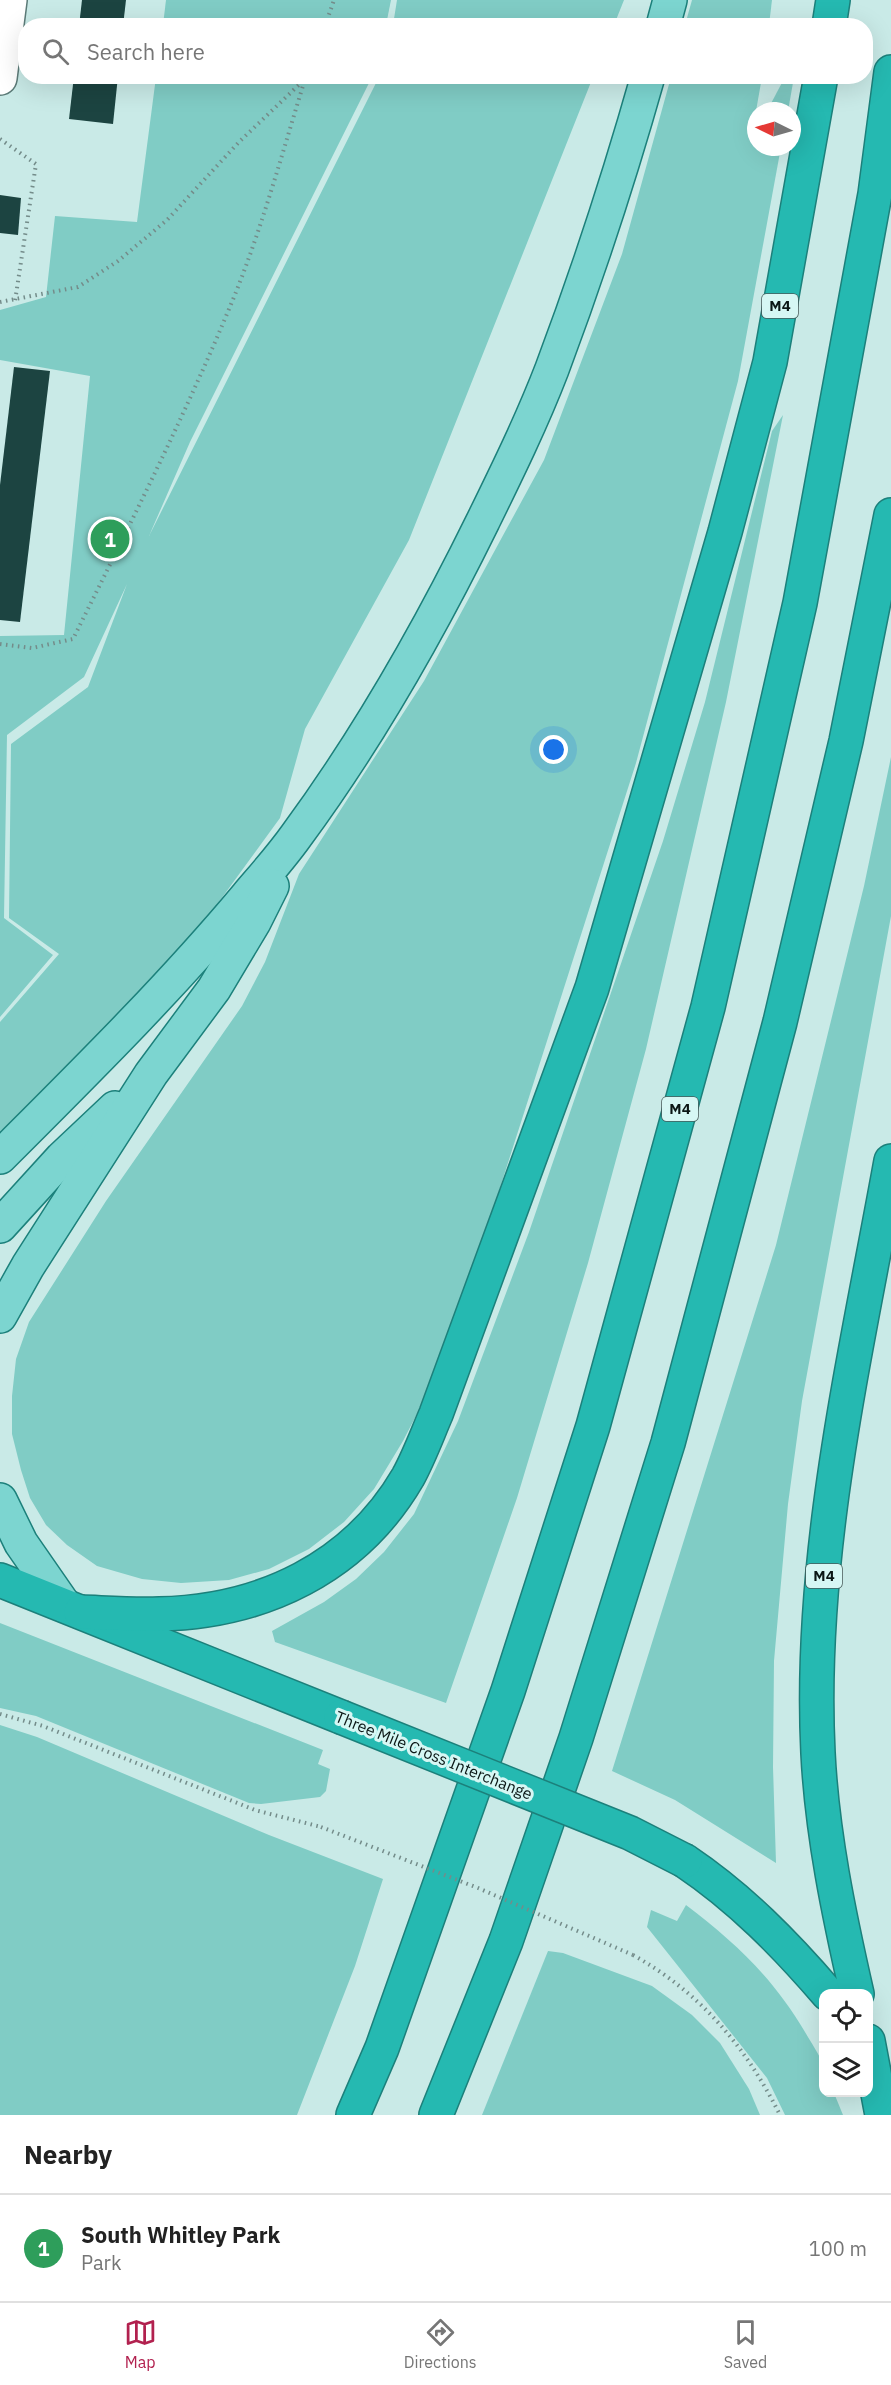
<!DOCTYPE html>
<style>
:root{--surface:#fff;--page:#f2f2f2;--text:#222;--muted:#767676;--line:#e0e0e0;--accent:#b2214f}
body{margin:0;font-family:"IBM Plex Sans",sans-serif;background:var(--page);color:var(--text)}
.controls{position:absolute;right:18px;bottom:18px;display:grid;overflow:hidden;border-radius:12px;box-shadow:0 6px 24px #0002}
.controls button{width:54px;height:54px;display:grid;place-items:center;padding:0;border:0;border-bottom:2px solid var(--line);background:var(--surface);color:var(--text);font:30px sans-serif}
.compass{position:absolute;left:747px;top:102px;width:54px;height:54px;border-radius:50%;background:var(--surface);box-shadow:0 6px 24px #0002;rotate:275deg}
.you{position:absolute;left:554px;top:750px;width:21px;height:21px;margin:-15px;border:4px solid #fff;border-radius:50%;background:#1a73e8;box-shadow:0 0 0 9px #1a73e833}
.badge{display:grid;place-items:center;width:39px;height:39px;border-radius:50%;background:var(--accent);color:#fff;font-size:20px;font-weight:700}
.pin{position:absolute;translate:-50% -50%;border:3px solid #fff;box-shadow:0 2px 6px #0006}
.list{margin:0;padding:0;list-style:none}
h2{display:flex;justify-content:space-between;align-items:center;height:78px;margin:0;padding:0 24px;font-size:26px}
h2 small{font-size:20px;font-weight:400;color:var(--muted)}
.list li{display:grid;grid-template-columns:39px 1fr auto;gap:18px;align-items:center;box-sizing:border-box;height:108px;padding:0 24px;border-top:2px solid var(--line)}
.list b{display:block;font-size:22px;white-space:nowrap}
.list p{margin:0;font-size:20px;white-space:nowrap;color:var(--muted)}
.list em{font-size:20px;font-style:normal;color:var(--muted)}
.icon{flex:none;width:33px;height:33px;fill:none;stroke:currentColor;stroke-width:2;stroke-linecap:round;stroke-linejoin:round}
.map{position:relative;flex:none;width:891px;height:2115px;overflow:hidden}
.search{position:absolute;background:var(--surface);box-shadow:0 6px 24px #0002;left:18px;right:18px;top:18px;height:66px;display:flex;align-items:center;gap:15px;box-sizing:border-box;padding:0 21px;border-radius:24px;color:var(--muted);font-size:22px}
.sheet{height:186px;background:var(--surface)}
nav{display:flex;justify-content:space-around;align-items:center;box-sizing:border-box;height:84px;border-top:2px solid var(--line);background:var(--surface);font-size:16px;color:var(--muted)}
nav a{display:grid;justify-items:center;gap:3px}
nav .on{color:var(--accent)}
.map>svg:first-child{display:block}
.green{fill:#80ccc5}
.building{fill:#1c4441}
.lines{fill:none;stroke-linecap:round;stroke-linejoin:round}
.minor-casing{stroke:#5c7b78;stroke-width:36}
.major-casing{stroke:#1c807b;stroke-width:36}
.highway-casing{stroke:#1c807b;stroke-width:36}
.path{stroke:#748c8a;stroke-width:4;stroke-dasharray:1.5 4.5;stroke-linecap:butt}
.minor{stroke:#fff;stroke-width:33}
.major{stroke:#7cd5d0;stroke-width:33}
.highway{stroke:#25b9b1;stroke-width:33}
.highway-bridge-casing{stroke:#1c807b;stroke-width:36;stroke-linecap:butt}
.path-bridge{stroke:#748c8a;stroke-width:4;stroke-dasharray:1.5 4.5;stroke-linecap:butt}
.highway-bridge{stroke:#25b9b1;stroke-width:33}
.labels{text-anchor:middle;stroke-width:6;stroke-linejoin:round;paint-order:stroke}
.shield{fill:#d6f7f4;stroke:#485a59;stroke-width:1.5}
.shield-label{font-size:15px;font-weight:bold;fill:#0b1716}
.street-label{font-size:16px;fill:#0b1716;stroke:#d6f7f4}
</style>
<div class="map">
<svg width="891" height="2115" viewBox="0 0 891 2115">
<rect width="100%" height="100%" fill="#c9eae7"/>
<!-- green -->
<g class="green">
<polygon points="166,0 391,0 386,25 163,25"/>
<polygon points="397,0 624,0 614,25 393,25"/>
<polygon points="692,0 772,0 769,25 685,25"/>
<polygon points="156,77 372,77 190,442 149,536 379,77 593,77 409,540 305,729 280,818 202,925 128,1013 0,1137 0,1022 59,954 9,918 11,744 88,687 127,584 84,677 7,735 4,918 53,955 0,1017 0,636 64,635 90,376 0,360 0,310 46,297 55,216 137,222"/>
<polygon points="671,77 762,77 756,111 756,147 781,147 738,381 636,763 489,1222 434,1381 403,1441 374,1489 344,1522 309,1549 269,1569 229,1580 181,1583 142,1579 97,1566 67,1545 46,1525 30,1498 21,1470 12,1434 12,1396 16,1359 29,1322 106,1201 242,1006 265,962 299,874 424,681 544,460 622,254"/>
<polygon points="785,77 794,77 788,111 767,111"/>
<polygon points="783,415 726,702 646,1049 588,1263 517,1498 446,1703 275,1642 272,1631 324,1602 356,1579 384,1552 414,1514 458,1421 529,1232 663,841 705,702 772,431"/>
<polygon points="891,757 891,916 802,1401 788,1504 774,1661 773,1767 776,1863 675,1800 612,1771 776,1245 864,886"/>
<polygon points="0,1623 323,1750 318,1764 330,1769 326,1791 320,1797 261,1804 249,1803 36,1716 0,1708"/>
<polygon points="0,1725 37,1737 269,1835 383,1879 355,1966 297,2115 0,2115"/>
<path d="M686,1905C736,1943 773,1978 805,2032C811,2043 819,2053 823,2065C825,2073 824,2084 824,2092L834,2093L843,2115H785L767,2078L647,1927L651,1910L677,1921Z"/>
<polygon points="548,1951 563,1953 652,1986 692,2015 720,2043 749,2089 760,2115 482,2115"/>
</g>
<!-- building -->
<g class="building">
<polygon points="82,0 126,0 123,26 79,26"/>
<polygon points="74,76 118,76 113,124 69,119"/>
<polygon points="0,195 21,198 18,235 0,233"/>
<polygon points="14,367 50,371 20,622 0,620 0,485"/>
</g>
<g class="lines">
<!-- minor casing -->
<g class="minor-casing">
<polyline id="minor" points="0,78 10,0"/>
</g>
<!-- major casing -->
<g class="major-casing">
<g id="major">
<polyline points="663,26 670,0"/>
<path d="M0,1157C85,1072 170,988 247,896C264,876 281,857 296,836C369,737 429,631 483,521C507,472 532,421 552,369C588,273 620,175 648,76"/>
<polyline points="0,1226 62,1158 115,1108"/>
<polyline points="0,1316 28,1266 151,1074 214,989 254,922 272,886"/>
<polyline points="0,1500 21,1543 64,1605"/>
</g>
</g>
<!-- highway casing -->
<g class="highway-casing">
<g id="highway">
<polyline points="829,26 833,0"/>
<polyline points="0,1580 341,1717"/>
<path d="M81,1612C107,1613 133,1615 159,1614C262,1612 355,1568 408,1477C419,1457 427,1435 436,1414L592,988L725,532L770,362L821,76"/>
<path d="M685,1861C740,1898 785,1944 828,1994"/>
<path d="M857,1994C839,1915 822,1834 818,1753C808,1554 856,1355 891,1161"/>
<polyline points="868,2041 882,2115"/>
<polyline points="353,2115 382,2048 508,1691 593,1426 708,1007 800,603 875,194 891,72"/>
<polyline points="436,2115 506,1941 576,1738 668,1443 780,1022 846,741 891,515"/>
</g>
</g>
<!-- path -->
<g class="path">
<polyline points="325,26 334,0"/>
<polyline points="0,139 36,164 15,301"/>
<polyline points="0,302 78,287 118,261 167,220 239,142 305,79"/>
<path d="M0,644L32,648L73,639C129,526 186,414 234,297C263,225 283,150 306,76"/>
<polyline points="0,1714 43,1726 255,1810 321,1827"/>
<path d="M633,1955C701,1993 746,2047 780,2115"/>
</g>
<!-- minor -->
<use href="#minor" class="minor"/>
<!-- major -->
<use href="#major" class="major"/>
<!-- highway -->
<use href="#highway" class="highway"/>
<!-- highway-bridge casing -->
<g class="highway-bridge-casing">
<polyline id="highway-bridge" points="341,1717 630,1833 685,1861"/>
</g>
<!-- path-bridge -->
<polyline class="path-bridge" points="321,1827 478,1888 633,1955"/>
<!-- highway-bridge -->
<use href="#highway-bridge" class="highway-bridge"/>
</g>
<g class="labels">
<!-- shield labels -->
<g class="shield">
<rect x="762" y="294" width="36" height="24" rx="4.5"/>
<rect x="662" y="1097" width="36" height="24" rx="4.5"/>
<rect x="806" y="1564" width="36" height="24" rx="4.5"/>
</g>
<g class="shield-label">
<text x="780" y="311">M4</text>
<text x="680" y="1114">M4</text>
<text x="824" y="1581">M4</text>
</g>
<!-- street labels -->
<g class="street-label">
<text transform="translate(434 1755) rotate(22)" y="6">Three Mile Cross Interchange</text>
</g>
</g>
</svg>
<div class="controls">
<button><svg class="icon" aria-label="locate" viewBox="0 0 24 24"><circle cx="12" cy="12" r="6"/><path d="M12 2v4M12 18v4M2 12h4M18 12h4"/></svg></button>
<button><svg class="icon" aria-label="layers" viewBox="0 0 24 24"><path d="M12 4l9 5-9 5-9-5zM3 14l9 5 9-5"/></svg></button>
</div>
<svg class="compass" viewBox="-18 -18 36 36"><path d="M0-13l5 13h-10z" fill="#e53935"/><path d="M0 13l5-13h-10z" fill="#767676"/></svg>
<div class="you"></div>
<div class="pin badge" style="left:110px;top:539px;background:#2e9e5b">1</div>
<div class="search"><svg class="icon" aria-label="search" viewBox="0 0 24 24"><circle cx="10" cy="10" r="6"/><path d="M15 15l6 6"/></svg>Search here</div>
</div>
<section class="sheet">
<h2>Nearby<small></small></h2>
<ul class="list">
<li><span class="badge" style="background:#2e9e5b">1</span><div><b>South Whitley Park</b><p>Park</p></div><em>100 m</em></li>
</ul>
</section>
<nav>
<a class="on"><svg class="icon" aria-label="map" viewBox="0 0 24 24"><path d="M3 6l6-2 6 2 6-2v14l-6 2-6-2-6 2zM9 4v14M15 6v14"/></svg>Map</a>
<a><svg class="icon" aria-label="directions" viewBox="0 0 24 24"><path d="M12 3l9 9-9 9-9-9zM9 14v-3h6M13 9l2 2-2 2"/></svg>Directions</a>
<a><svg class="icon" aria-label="saved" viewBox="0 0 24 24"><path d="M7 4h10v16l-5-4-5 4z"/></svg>Saved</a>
</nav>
